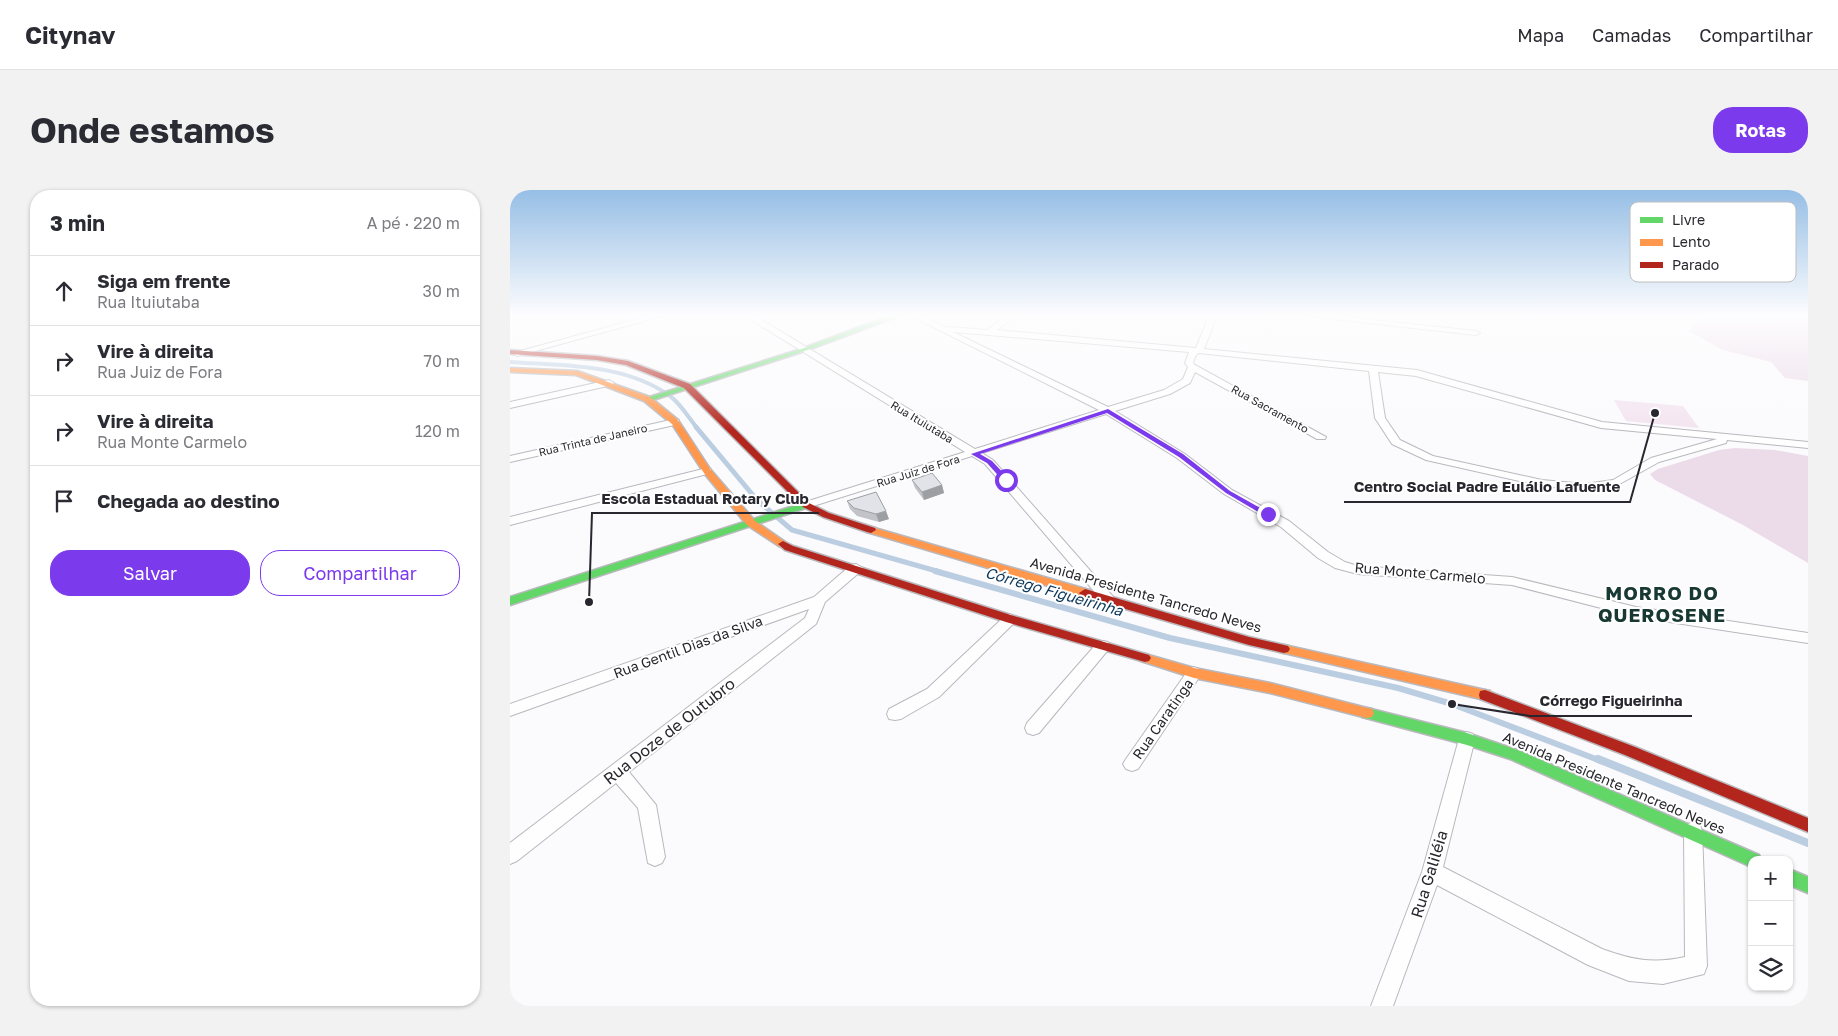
<!DOCTYPE html>
<html lang="pt">
<meta charset="utf-8">
<style>
:root{--surface:#fff;--page:#f2f2f3;--text:#2b2b33;--muted:#7c7c81;--line:#e1e1e2;--accent:#7c3aed}
body{margin:0;font-family:"Golos Text",sans-serif;background:var(--page);color:var(--text)}
.controls{position:absolute;right:15px;bottom:15px;display:grid;overflow:hidden;border-radius:10px;box-shadow:0 1px 4px #0004}
.controls button{width:45px;height:45px;display:grid;place-items:center;padding:0;border:0;border-bottom:1px solid var(--line);background:var(--surface);color:var(--text);font:25px sans-serif}
.stop{position:absolute;width:15px;height:15px;margin:-11px;border:4px solid #7c3aed;border-radius:50%;background:#fff}
.stop.end{background:#7c3aed;border-color:#fff;box-shadow:0 1px 5px #0008}
.list{margin:0;padding:0;list-style:none}
h2{display:flex;justify-content:space-between;align-items:center;height:65px;margin:0;padding:0 20px;font-size:21px}
h2 small{font-size:16px;font-weight:400;color:var(--muted)}
.list li{display:grid;grid-template-columns:32px 1fr auto;gap:15px;align-items:center;box-sizing:border-box;height:70px;padding:0 20px;border-top:1px solid var(--line)}
.list b{display:block;font-size:19px;white-space:nowrap}
.list p{margin:0;font-size:16px;white-space:nowrap;color:var(--muted)}
.list em{font-size:16px;font-style:normal;color:var(--muted)}
.actions{display:flex;gap:10px;padding:15px 20px}
.actions a{flex:1;padding:11px 0;border:1px solid var(--accent);border-radius:20px;text-align:center;font-size:18px;color:var(--accent)}
.actions .main{background:var(--accent);color:#fff}
.icon{flex:none;width:28px;height:28px;fill:none;stroke:currentColor;stroke-width:2;stroke-linecap:round;stroke-linejoin:round}
.map{position:relative;flex:none;width:1298px;height:816px;overflow:hidden;border-radius:20px}
header{display:flex;align-items:center;gap:30px;box-sizing:border-box;height:70px;padding:0 25px;background:var(--surface);border-bottom:1px solid var(--line)}
header strong{font-size:24px}
nav{display:flex;gap:28px;margin-inline-start:auto;font-size:18px}
.intro{display:flex;align-items:center;justify-content:space-between;box-sizing:border-box;height:120px;padding:0 30px}
h1{margin:0;font-size:35px}
.button{padding:12px 22px;border-radius:20px;background:var(--accent);color:#fff;font-size:18px;font-weight:700}
main{display:flex;gap:30px;padding:0 30px}
aside{flex:1;background:var(--surface);border-radius:20px;box-shadow:0 1px 4px #0004}
.map>svg:first-child{display:block}
.green{fill:#f3e4f0}
.forest{fill:#ecdbe9}
.lines{fill:none;stroke-linecap:round;stroke-linejoin:round}
.stream-far3{stroke:#bbcee1;stroke-width:4}
.stream-far2{stroke:#bbcee1;stroke-width:5}
.stream-far1{stroke:#bbcee1;stroke-width:6}
.stream{stroke:#bbcee1;stroke-width:8}
.street-casing{stroke:#b9b8bd;stroke-width:2}
.fast-casing{stroke:#b9b8bd;stroke-width:3}
.slow-casing{stroke:#b9b8bd;stroke-width:3}
.jam-casing{stroke:#b9b8bd;stroke-width:3}
.street{fill:#fefeff;fill-rule:evenodd}
.fast{fill:#63d668;fill-rule:evenodd}
.slow{fill:#ff974d;fill-rule:evenodd}
.jam{fill:#b3261e;fill-rule:evenodd}
.wall{fill:#c2c3c8}
.shaded-wall{fill:#9e9fa3}
.building{fill:#e1e3e9;stroke:#9e9fa3}
.route{fill:#7c3aed}
.labels{text-anchor:middle;stroke-width:4;stroke-linejoin:round;paint-order:stroke}
.far-street-label{font-size:11px;fill:#28272f;stroke:#fff}
.street-label{font-size:14px;fill:#28272f;stroke:#fff}
.water-label{font-size:15px;font-style:italic;fill:#0b375b;stroke:#fff}
.near-street-label{font-size:16px;fill:#28272f;stroke:#fff}
.district-label{font-size:19px;font-weight:bold;letter-spacing:1px;fill:#173833;stroke:#fff}
.key{fill:#fff;stroke:#bebec1;stroke-width:1}
.key-label{font-size:14px;fill:#28272f}
.leader{fill:none;stroke:#28272f;stroke-width:2}
.callout-dot{fill:#28272f;stroke:#fff;stroke-width:2}
.callout-label{font-size:15px;text-anchor:middle;font-weight:bold;fill:#28272f;stroke:#fff;stroke-width:4;stroke-linejoin:round;paint-order:stroke}
</style>
<header>
<strong>Citynav</strong>
<nav><a>Mapa</a><a>Camadas</a><a>Compartilhar</a></nav>
</header>
<div class="intro"><h1>Onde estamos</h1><a class="button">Rotas</a></div>
<main>
<aside>
<h2>3 min<small>A pé · 220 m</small></h2>
<ul class="list">
<li><svg class="icon" aria-label="ahead" viewBox="0 0 24 24"><path d="M12 20V5M6 11l6-6 6 6"/></svg><div><b>Siga em frente</b><p>Rua Ituiutaba</p></div><em>30 m</em></li>
<li><svg class="icon" aria-label="right" viewBox="0 0 24 24"><path d="M7 20v-9h11M14 6l5 5-5 5"/></svg><div><b>Vire à direita</b><p>Rua Juiz de Fora</p></div><em>70 m</em></li>
<li><svg class="icon" aria-label="right" viewBox="0 0 24 24"><path d="M7 20v-9h11M14 6l5 5-5 5"/></svg><div><b>Vire à direita</b><p>Rua Monte Carmelo</p></div><em>120 m</em></li>
<li><svg class="icon" aria-label="arrive" viewBox="0 0 24 24"><path d="M6 21V4h12l-3 4 3 4H6"/></svg><div><b>Chegada ao destino</b></div></li>
</ul>
<div class="actions"><a class="main">Salvar</a><a>Compartilhar</a></div>
</aside>
<div class="map">
<svg width="1298" height="816" viewBox="0 0 1298 816">
<rect width="100%" height="100%" fill="#fbfbfd"/>
<!-- green -->
<polygon class="green" points="1104,210 1173,216 1189,238 1116,231"/>
<!-- forest -->
<g class="forest">
<polygon points="1187,126 1298,126 1298,191 1275,188 1261,172 1213,160 1178,141 1190,130"/>
<polygon points="1225,258 1265,260 1298,266 1298,373 1233,335 1145,290 1140,284 1148,279 1209,260"/>
</g>
<g class="lines">
<!-- stream-far3 -->
<path class="stream-far3" d="M0,172C54,176 114,173 160,206C170,213 179,228 187,238"/>
<!-- stream-far2 -->
<polyline class="stream-far2" points="186,237 247,310 282,340 430,382"/>
<!-- stream-far1 -->
<polyline class="stream-far1" points="425,381 660,448 888,498 942,514 1091,571"/>
<!-- stream -->
<polyline class="stream" points="1088,569 1298,653"/>
<!-- street casing -->
<g class="street-casing">
<g id="street">
<polygon points="138,126 153,126 7,166 3,163"/>
<path d="M235,126H245L465,259L589,220L401,126H412L436,138L440,137L477,140L496,126H506L487,140L686,158L699,126H707L694,159L907,180L1092,232L1298,252V258L1217,250L1216,253L1149,272L1106,296L1075,300L1032,296L916,270L882,254L865,228L859,181L689,163L686,165L683,173L685,175L816,247L815,249H807L685,182L680,193L660,204L605,221L675,264L722,300L779,331L818,362L835,372L848,376L1002,387L1126,417L1298,443V453L1126,427L1002,395L848,384L825,378L808,368L771,337L714,304L667,268L596,224L472,263L483,270L606,410L604,413H594L475,274L462,266L300,317H292L290,315L292,313L455,262ZM443,142L679,162L675,173L678,177L673,189L654,200L598,217ZM868,182L906,186L1091,238L1207,249L1141,268L1103,290L1075,294L1032,290L923,266L890,250L875,228Z"/>
<polygon points="796,126 828,126 966,141 970,143 966,145"/>
<polygon points="99,190 104,193 102,195 0,218 0,212"/>
<polygon points="165,229 169,230 169,234 0,272 0,266"/>
<polygon points="197,278 201,279 201,283 0,335 0,327"/>
<polygon points="346,374 353,378 351,381 315,412 306,434 119,582 146,615 155,667 152,673 145,676 138,673 128,618 106,593 7,671 0,674 0,653 295,428 299,419 0,526 0,514 304,407 341,375"/>
<polygon points="500,424 507,429 505,432 429,507 391,529 385,530 379,529 377,524 379,519 417,499 495,426"/>
<polygon points="593,451 598,452 600,456 598,460 529,543 523,545 517,543 515,538 517,533 588,452"/>
<polygon points="684,477 689,479 692,483 628,579 622,581 616,579 613,574 616,569 679,479"/>
<path d="M957,542L963,544L965,549L933,677L1092,759C1122,770 1143,774 1175,767L1174,641L1176,635L1183,632L1190,635L1192,641L1197,776L1194,784L1153,794L1119,791L1078,775L927,695L883,816H861L912,682L949,549L951,544Z"/>
</g>
</g>
<!-- fast casing -->
<g class="fast-casing">
<g id="fast">
<polygon points="379,126 389,126 295,161 140,211 133,209 291,159"/>
<polygon points="296,312 299,313 301,315 299,317 0,415 0,407"/>
<polygon points="857,518 957,543 1010,561 1249,665 1251,670 1242,670 1242,677 1237,675 1000,569 957,555 852,527 850,523 852,519"/>
<polygon points="1279,679 1298,687 1298,703 1279,695"/>
</g>
</g>
<!-- slow casing -->
<g class="slow-casing">
<g id="slow">
<polygon points="0,178 67,181 140,207 168,230 200,279 245,331 278,354 273,357 269,356 237,335 194,283 162,234 134,211 66,185 0,182"/>
<polygon points="361,337 579,400 581,403 575,407 357,342 356,340 357,338"/>
<polygon points="774,455 975,500 980,501 981,505 980,509 975,510 770,462 768,459 770,456"/>
<polygon points="635,464 684,478 760,493 857,518 862,519 864,523 862,527 857,528 760,503 684,488 631,471 629,468 631,465"/>
</g>
</g>
<!-- jam casing -->
<g class="jam-casing">
<g id="jam">
<polygon points="0,160 87,166 118,171 180,194 299,313 319,323 365,338 366,340 361,343 357,342 313,327 293,317 174,198 116,175 87,170 0,164"/>
<polygon points="273,351 283,356 504,426 639,465 641,468 639,471 635,472 496,432 275,360 268,354"/>
<polygon points="575,399 739,447 774,455 778,456 780,459 778,462 774,463 739,455 571,406 569,403"/>
<polygon points="975,500 1125,557 1298,628 1298,642 1115,565 970,509 969,505 970,501"/>
</g>
</g>
<!-- street -->
<use href="#street" class="street"/>
<!-- fast -->
<use href="#fast" class="fast"/>
<!-- slow -->
<use href="#slow" class="slow"/>
<!-- jam -->
<use href="#jam" class="jam"/>
</g>
<!-- wall -->
<g class="wall">
<polygon points="402,290 432,295 434,303 414,310 405,298"/>
<polygon points="337,311 379,329 369,332 347,326 340,319"/>
</g>
<!-- shaded-wall -->
<g class="shaded-wall">
<polygon points="432,295 434,303 414,310 412,302"/>
<polygon points="376,321 379,329 369,332 366,324"/>
</g>
<!-- building -->
<g class="building">
<polygon points="422,283 432,295 412,302 402,290"/>
<polygon points="366,302 376,321 366,324 344,318 337,311"/>
</g>
<!-- sky -->
<linearGradient id="sky" x2="0" y2="1"><stop stop-color="#96bee5"/><stop offset="0.52" stop-color="#fdfdfe"/><stop offset="1" stop-color="#fdfdfe" stop-opacity="0"/></linearGradient>
<rect width="1298" height="241" fill="url(#sky)"/>
<!-- route -->
<polygon class="route" points="598,219 673,264 720,301 761,324 755,326 716,303 669,267 597,223 470,264 482,271 499,289 499,292 494,292 477,273 461,264"/>
<g class="labels">
<!-- far-street labels -->
<g class="far-street-label">
<text transform="translate(760 219) rotate(29)" y="4">Rua Sacramento</text>
<text transform="translate(412 232) rotate(31)" y="4">Rua Ituiutaba</text>
<text transform="translate(83 250) rotate(-13)" y="4">Rua Trinta de Janeiro</text>
<text transform="translate(408 281) rotate(-17)" y="4">Rua Juiz de Fora</text>
</g>
<!-- street labels -->
<g class="street-label">
<text transform="translate(910 383) rotate(5)" y="5">Rua Monte Carmelo</text>
<text transform="translate(636 405) rotate(16)" y="5">Avenida Presidente Tancredo Neves</text>
<text transform="translate(178 457) rotate(-20)" y="5">Rua Gentil Dias da Silva</text>
<text transform="translate(653 529) rotate(-55)" y="5">Rua Caratinga</text>
<text transform="translate(1104 593) rotate(23)" y="5">Avenida Presidente Tancredo Neves</text>
</g>
<!-- water labels -->
<g class="water-label">
<text transform="translate(544 402) rotate(16)" y="5">Córrego Figueirinha</text>
</g>
<!-- near-street labels -->
<g class="near-street-label">
<text transform="translate(159 541) rotate(-38)" y="6">Rua Doze de Outubro</text>
<text transform="translate(919 684) rotate(-73)" y="6">Rua Galiléia</text>
</g>
<!-- district labels -->
<g class="district-label">
<text x="1152" y="410">MORRO DO<tspan x="1152" dy="22">QUEROSENE</tspan></text>
</g>
</g>
<!-- legend -->
<rect x="1120" y="12" width="166" height="80" rx="8" class="key"/>
<rect x="1130" y="27" width="23" height="6" fill="#63d668"/>
<rect x="1130" y="49" width="23" height="7" fill="#ff974d"/>
<rect x="1130" y="72" width="23" height="6" fill="#b3261e"/>
<g class="key-label">
<text x="1162" y="35">Livre</text>
<text x="1162" y="57">Lento</text>
<text x="1162" y="80">Parado</text>
</g>
<!-- callouts -->
<path class="leader" d="M1145 223L1120 312H834M79 412L82 323H309M942 514L1020 526H1182"/>
<g class="callout-dot">
<circle cx="1145" cy="223" r="5"/>
<circle cx="79" cy="412" r="5"/>
<circle cx="942" cy="514" r="5"/>
</g>
<g class="callout-label">
<text x="977" y="302">Centro Social Padre Eulálio Lafuente</text>
<text x="195" y="314">Escola Estadual Rotary Club</text>
<text x="1101" y="516">Córrego Figueirinha</text>
</g>
</svg>
<div class="controls">
<button>+</button>
<button>−</button>
<button><svg class="icon" aria-label="layers" viewBox="0 0 24 24"><path d="M12 4l9 5-9 5-9-5zM3 14l9 5 9-5"/></svg></button>
</div>
<div class="stop" style="left:496px;top:290px"></div>
<div class="stop end" style="left:758px;top:324px"></div>
</div>
</main>
